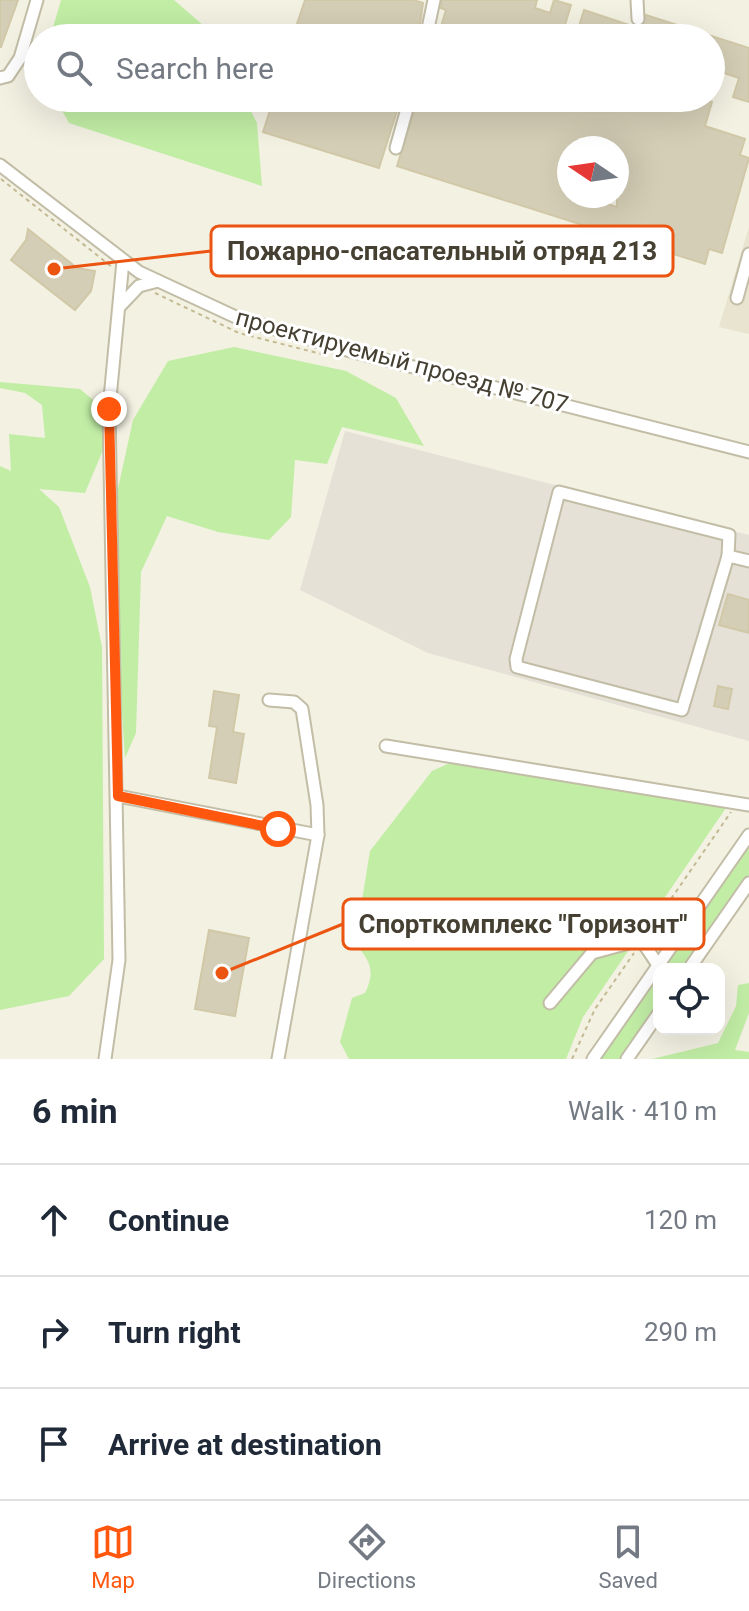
<!DOCTYPE html>
<meta charset="utf-8">
<style>
:root{--surface:#fff;--page:#f6f6f7;--text:#1f2937;--muted:#747a83;--line:#e0e1e3;--accent:#ff570d}
body{margin:0;font-family:Roboto,sans-serif;background:var(--page);color:var(--text)}
.controls{position:absolute;right:24px;bottom:24px;display:grid;overflow:hidden;border-radius:16px;box-shadow:0 8px 32px #0002}
.controls button{width:72px;height:72px;display:grid;place-items:center;padding:0;border:0;border-bottom:2px solid var(--line);background:var(--surface);color:var(--text);font:40px sans-serif}
.compass{position:absolute;left:557px;top:136px;width:72px;height:72px;border-radius:50%;background:var(--surface);box-shadow:0 8px 32px #0002;rotate:283deg}
.stop{position:absolute;width:24px;height:24px;margin:-18px;border:6px solid #ff570d;border-radius:50%;background:#fff}
.stop.end{background:#ff570d;border-color:#fff;box-shadow:0 2px 8px #0008}
.list{margin:0;padding:0;list-style:none}
h2{display:flex;justify-content:space-between;align-items:center;height:104px;margin:0;padding:0 32px;font-size:34px}
h2 small{font-size:26px;font-weight:400;color:var(--muted)}
.list li{display:grid;grid-template-columns:52px 1fr auto;gap:24px;align-items:center;box-sizing:border-box;height:112px;padding:0 32px;border-top:2px solid var(--line)}
.list b{display:block;font-size:30px;white-space:nowrap}
.list em{font-size:26px;font-style:normal;color:var(--muted)}
.icon{flex:none;width:44px;height:44px;fill:none;stroke:currentColor;stroke-width:2;stroke-linecap:round;stroke-linejoin:round}
.map{position:relative;flex:none;width:749px;height:1059px;overflow:hidden}
.search{position:absolute;background:var(--surface);box-shadow:0 8px 32px #0002;left:24px;right:24px;top:24px;height:88px;display:flex;align-items:center;gap:20px;box-sizing:border-box;padding:0 28px;border-radius:44px;color:var(--muted);font-size:30px}
.sheet{height:440px;background:var(--surface)}
nav{display:flex;justify-content:space-around;align-items:center;box-sizing:border-box;height:112px;border-top:2px solid var(--line);background:var(--surface);font-size:22px;color:var(--muted)}
nav a{display:grid;justify-items:center;gap:4px}
nav .on{color:var(--accent)}
.map>svg:first-child{display:block}
.residential{fill:#e8e4cf}
.industrial{fill:#e5e1d7}
.green{fill:#c1eda5}
.building{fill:#d5ceb6;stroke:#d1c8a8;stroke-width:2;fill-rule:evenodd}
.lines{fill:none;stroke-linecap:round;stroke-linejoin:round}
.minor-casing{stroke:#c2bda6;stroke-width:15}
.path{stroke:#c3b993;stroke-width:2;stroke-dasharray:4 4;stroke-linecap:butt}
.minor{stroke:#fff;stroke-width:11}
.route{stroke:#ff570d;stroke-width:10}
.labels{text-anchor:middle;stroke-width:6;stroke-linejoin:round;paint-order:stroke}
.street-label{font-size:24px;fill:#454032;stroke:#fff}
.leader{fill:none;stroke:#ec5511;stroke-width:3}
.callout-dot{fill:#ec5511;stroke:#fff;stroke-width:3}
.callout{fill:#fff;stroke:#ec5511;stroke-width:3}
.callout-label{font-size:26px;text-anchor:middle;font-weight:bold;fill:#454032}
</style>
<div class="map">
<svg width="749" height="1059" viewBox="0 0 749 1059">
<rect width="100%" height="100%" fill="#f3f1e2"/>
<!-- residential -->
<polygon class="residential" points="749,227 749,334 719,327"/>
<!-- industrial -->
<polygon class="industrial" points="345,431 749,535 749,741 428,653 300,590"/>
<!-- green -->
<g class="green">
<polygon points="61,0 174,0 204,26 210,38 50,38"/>
<polygon points="55,98 244,98 257,123 262,186 69,123"/>
<polygon points="234,347 346,371 396,398 424,446 342,427 327,464 295,460 291,517 269,540 218,532 167,516 141,572 136,733 125,758 110,525 133,420 168,361"/>
<polygon points="0,382 80,389 116,419 85,493 39,489 59,507 90,587 102,647 104,959 69,996 0,1010 0,466 11,471 9,434 45,438 42,405 25,393 0,388"/>
<path d="M452,762L726,808L583,1017L566,1059H349L340,1042L352,998L365,993C376,971 370,961 355,943L370,851L432,771Z"/>
<polygon points="749,846 749,875 684,969 664,969"/>
<polygon points="659,976 659,1005 621,1059 600,1059"/>
<polygon points="749,983 749,1013 735,1050 749,1052 749,1059 652,1059 718,1043 736,1006 738,985"/>
</g>
<!-- building -->
<g class="building">
<polygon points="0,0 18,0 1,47 0,47"/>
<polygon points="305,0 413,0 423,3 418,38 396,38 380,33 380,38 293,36"/>
<polygon points="442,0 537,0 535,8 550,13 554,0 571,5 561,38 454,38 439,33 446,10 441,8"/>
<polygon points="584,10 641,29 646,15 749,48 749,102 733,97 739,78 721,72 711,99 711,38 615,38 579,26"/>
<polygon points="274,98 373,101 401,98 379,168 263,132"/>
<path d="M418,98H453L465,102L466,98H546L556,101L557,98H699L712,102L705,126L745,139L740,155L749,158L722,253L709,249L705,264L397,166ZM569,148H617V207L581,196H569Z"/>
<polygon points="28,229 77,268 95,271 91,291 75,310 11,260 26,240"/>
<polygon points="728,594 749,600 749,633 719,625"/>
<polygon points="718,686 732,689 728,709 714,706"/>
<polygon points="214,691 239,695 233,732 244,734 236,783 209,778 217,727 209,726"/>
<polygon points="209,930 249,938 235,1016 195,1009"/>
</g>
<g class="lines">
<!-- minor casing -->
<g class="minor-casing">
<g id="minor">
<polyline points="637,0 638,19"/>
<polyline points="426,38 434,0"/>
<polyline points="0,78 8,76 20,58 37,0"/>
<polyline points="396,148 410,98"/>
<polyline points="0,165 139,272 240,319 354,352 749,452"/>
<polyline points="737,298 749,254"/>
<polyline points="120,306 139,286 158,281"/>
<polygon points="559,492 729,535 728,556 682,710 517,667 516,659"/>
<polyline points="728,556 749,561"/>
<polyline points="269,700 294,702 302,709 317,805 318,835"/>
<polyline points="386,746 749,805"/>
<polyline points="118,796 318,835 278,1059"/>
<polyline points="642,941 658,965"/>
<polyline points="689,969 749,883"/>
<polyline points="550,1003 592,953 684,928"/>
<polyline points="105,1059 119,960 109,409 123,261"/>
<polyline points="593,1059 749,835"/>
<polyline points="627,1059 659,1013"/>
</g>
</g>
<!-- path -->
<g class="path">
<polyline points="1,179 112,267"/>
<polyline points="155,293 239,333 325,355"/>
<polyline points="653,925 731,812"/>
<polyline points="572,1059 595,1009 634,953"/>
</g>
<!-- minor -->
<use href="#minor" class="minor"/>
</g>
<g class="lines">
<!-- route -->
<polyline class="route" points="109,409 118,796 278,829"/>
</g>
<g class="labels">
<!-- street labels -->
<g class="street-label">
<text transform="translate(402 361) rotate(15)" y="8">проектируемый проезд № 707</text>
</g>
</g>
<!-- callouts -->
<path class="leader" d="M54 269L211 251M222 973L343 924"/>
<g class="callout-dot">
<circle cx="54" cy="269" r="8"/>
<circle cx="222" cy="973" r="8"/>
</g>
<g class="callout">
<rect x="211" y="226" width="462" height="50" rx="8"/>
<rect x="343" y="899" width="361" height="50" rx="8"/>
</g>
<g class="callout-label">
<text x="442" y="260">Пожарно-спасательный отряд 213</text>
<text x="523" y="933">Спорткомплекс "Горизонт"</text>
</g>
</svg>
<div class="controls">
<button><svg class="icon" aria-label="locate" viewBox="0 0 24 24"><circle cx="12" cy="12" r="6"/><path d="M12 2v4M12 18v4M2 12h4M18 12h4"/></svg></button>
</div>
<svg class="compass" viewBox="-18 -18 36 36"><path d="M0-13l5 13h-10z" fill="#e53935"/><path d="M0 13l5-13h-10z" fill="#747a83"/></svg>
<div class="stop" style="left:278px;top:829px"></div>
<div class="stop end" style="left:109px;top:409px"></div>
<div class="search"><svg class="icon" aria-label="search" viewBox="0 0 24 24"><circle cx="10" cy="10" r="6"/><path d="M15 15l6 6"/></svg>Search here</div>
</div>
<section class="sheet">
<h2>6 min<small>Walk · 410 m</small></h2>
<ul class="list">
<li><svg class="icon" aria-label="ahead" viewBox="0 0 24 24"><path d="M12 20V5M6 11l6-6 6 6"/></svg><div><b>Continue</b></div><em>120 m</em></li>
<li><svg class="icon" aria-label="right" viewBox="0 0 24 24"><path d="M7 20v-9h11M14 6l5 5-5 5"/></svg><div><b>Turn right</b></div><em>290 m</em></li>
<li><svg class="icon" aria-label="arrive" viewBox="0 0 24 24"><path d="M6 21V4h12l-3 4 3 4H6"/></svg><div><b>Arrive at destination</b></div></li>
</ul>
</section>
<nav>
<a class="on"><svg class="icon" aria-label="map" viewBox="0 0 24 24"><path d="M3 6l6-2 6 2 6-2v14l-6 2-6-2-6 2zM9 4v14M15 6v14"/></svg>Map</a>
<a><svg class="icon" aria-label="directions" viewBox="0 0 24 24"><path d="M12 3l9 9-9 9-9-9zM9 14v-3h6M13 9l2 2-2 2"/></svg>Directions</a>
<a><svg class="icon" aria-label="saved" viewBox="0 0 24 24"><path d="M7 4h10v16l-5-4-5 4z"/></svg>Saved</a>
</nav>
